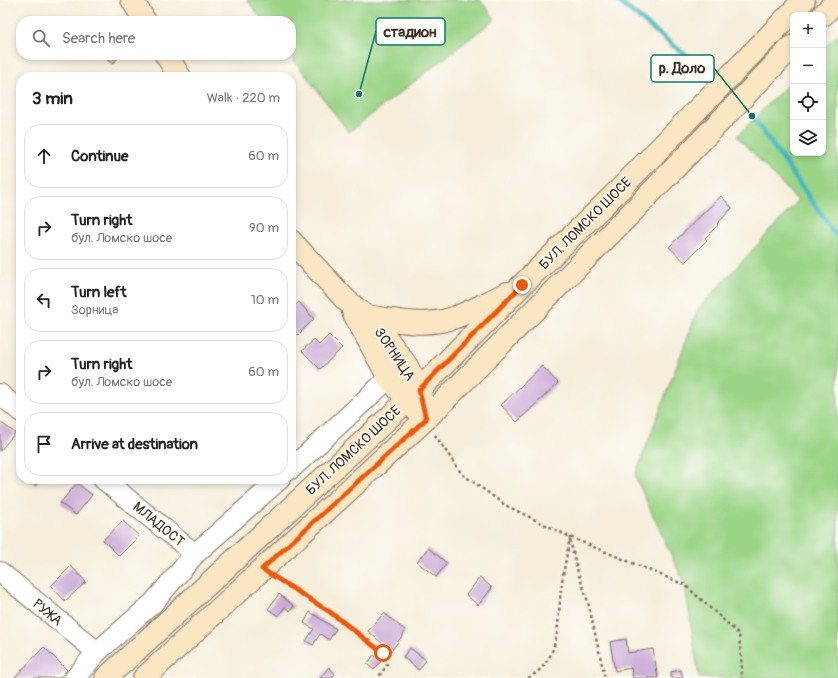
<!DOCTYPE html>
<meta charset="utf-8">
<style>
:root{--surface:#fff;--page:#f6f6f6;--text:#222;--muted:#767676;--line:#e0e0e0}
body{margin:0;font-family:Pangolin,sans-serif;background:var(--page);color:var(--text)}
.controls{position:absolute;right:12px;top:12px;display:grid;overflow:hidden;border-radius:8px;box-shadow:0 2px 6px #0003}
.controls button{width:36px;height:36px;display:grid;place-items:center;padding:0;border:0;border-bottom:1px solid var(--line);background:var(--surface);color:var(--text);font:20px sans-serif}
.stop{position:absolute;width:12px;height:12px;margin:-9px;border:3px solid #ea580c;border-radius:50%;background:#fff}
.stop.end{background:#ea580c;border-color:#fff;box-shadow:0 1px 4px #0008}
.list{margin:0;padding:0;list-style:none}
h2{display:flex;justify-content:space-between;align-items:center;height:52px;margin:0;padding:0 16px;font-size:17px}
h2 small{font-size:13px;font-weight:400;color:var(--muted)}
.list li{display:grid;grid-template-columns:26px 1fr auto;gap:12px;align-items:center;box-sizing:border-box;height:64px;margin:0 8px 8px;padding:0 8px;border:1px solid var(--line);border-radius:16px}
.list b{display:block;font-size:15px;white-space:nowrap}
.list p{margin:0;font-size:13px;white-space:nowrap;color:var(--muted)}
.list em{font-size:13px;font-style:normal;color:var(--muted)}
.icon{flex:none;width:22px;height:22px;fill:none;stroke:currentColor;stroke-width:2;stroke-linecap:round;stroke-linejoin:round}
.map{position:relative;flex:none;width:838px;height:678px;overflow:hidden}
.search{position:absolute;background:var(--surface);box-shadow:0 2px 6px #0003;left:16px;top:16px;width:280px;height:44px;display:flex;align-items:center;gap:10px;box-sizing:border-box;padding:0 14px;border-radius:16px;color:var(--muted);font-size:15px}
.panel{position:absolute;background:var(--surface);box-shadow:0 2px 6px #0003;left:16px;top:72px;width:280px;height:412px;border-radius:16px}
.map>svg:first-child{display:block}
.green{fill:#9bd487;stroke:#6b7f52}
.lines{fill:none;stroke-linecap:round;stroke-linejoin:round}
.stream{stroke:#47b6bd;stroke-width:5}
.building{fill:#cbaad7}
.street-casing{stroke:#7c6f60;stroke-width:22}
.secondary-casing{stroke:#7c6f60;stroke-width:24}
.path{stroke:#7c6f60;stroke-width:2.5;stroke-dasharray:3 3;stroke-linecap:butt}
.street{stroke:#fff;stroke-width:20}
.secondary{stroke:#fbe6c4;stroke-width:22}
.route{stroke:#ea580c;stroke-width:5}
.labels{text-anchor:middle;stroke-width:3;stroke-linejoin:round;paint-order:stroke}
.street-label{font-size:14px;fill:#3b2a1e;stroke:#fdfcf7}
.leader{fill:none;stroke:#0f766e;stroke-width:1.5}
.callout-dot{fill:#0f766e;stroke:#fdfcf7;stroke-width:1.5}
.callout{fill:#fdfcf7;stroke:#0f766e;stroke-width:1.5}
.callout-label{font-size:15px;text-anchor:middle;font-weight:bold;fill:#3b2a1e}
</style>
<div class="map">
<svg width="838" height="678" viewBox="0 0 838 678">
<rect width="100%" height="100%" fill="#fdfcf7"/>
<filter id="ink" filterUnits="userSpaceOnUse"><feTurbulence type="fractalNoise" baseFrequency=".025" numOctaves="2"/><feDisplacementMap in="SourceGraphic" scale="8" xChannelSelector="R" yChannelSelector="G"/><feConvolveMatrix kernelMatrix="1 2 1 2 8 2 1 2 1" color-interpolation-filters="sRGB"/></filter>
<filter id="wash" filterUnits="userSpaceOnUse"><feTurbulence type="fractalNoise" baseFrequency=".012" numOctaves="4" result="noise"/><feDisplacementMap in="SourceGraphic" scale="16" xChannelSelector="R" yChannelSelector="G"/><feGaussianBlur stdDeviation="0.9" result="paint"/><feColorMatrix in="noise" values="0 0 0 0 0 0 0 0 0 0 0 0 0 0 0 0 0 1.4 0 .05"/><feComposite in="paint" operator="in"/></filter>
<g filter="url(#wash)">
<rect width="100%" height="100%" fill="#f6eedb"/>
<!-- green -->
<g class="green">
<polygon points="247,0 480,0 495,19 349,132 290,55 291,21 263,21"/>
<polygon points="838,34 838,678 699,678 685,585 635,476 698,309 798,201 737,136 793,79 793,153 823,153 823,49"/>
</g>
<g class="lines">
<!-- stream -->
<g class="stream">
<polyline points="617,0 709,74"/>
<polyline points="752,116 838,238"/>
</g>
</g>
<g id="blocks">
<!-- building -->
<g class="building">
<polygon points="100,55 120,55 113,64"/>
<polygon points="721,196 732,208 717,224 718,225 705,238 707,240 685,262 669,247"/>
<polygon points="299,302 314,319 298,335 291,327 291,309"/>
<polygon points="329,335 342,348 320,369 302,351 314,340 319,345"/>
<polygon points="542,366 558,383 517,422 501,405"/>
<polygon points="0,422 15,433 0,451"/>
<polygon points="28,479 41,479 36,485"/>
<polygon points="77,483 92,495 76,515 60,503"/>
<polygon points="123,521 139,536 119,556 103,540"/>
<polygon points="428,548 447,563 436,577 417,562"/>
<polygon points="71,566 86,582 65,601 51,586"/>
<polygon points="480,577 492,588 478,605 466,595"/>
<polygon points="279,594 294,606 290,611 285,607 278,616 268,609"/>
<polygon points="310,612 336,629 329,640 320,634 313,645 306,641 314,629 304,623"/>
<polygon points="384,613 406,631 391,651 368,631"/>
<polygon points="626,639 628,653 653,649 658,678 633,678 631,668 615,671 610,642"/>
<polygon points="44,647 67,670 59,678 14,678"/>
<polygon points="410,648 426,660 419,670 403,657"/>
<polygon points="374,655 381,661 374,670 367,664"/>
<polygon points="329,667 335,674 332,677 333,678 320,678"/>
<polygon points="681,670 683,678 671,678 671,672"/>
</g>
</g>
</g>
<g filter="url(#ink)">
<use href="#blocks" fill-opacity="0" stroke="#7c6f60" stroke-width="1"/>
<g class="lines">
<!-- street casing -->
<g class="street-casing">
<g id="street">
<polyline points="0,394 21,412"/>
<polyline points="291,469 389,378"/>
<polyline points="103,479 195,554"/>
<polyline points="0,572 97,652"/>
<polyline points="75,678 97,652 153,603 195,554 280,479"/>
</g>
</g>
<!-- secondary casing -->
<g class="secondary-casing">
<g id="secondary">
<polyline points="132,0 145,21"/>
<polyline points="823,15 837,0"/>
<polyline points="166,55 180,77"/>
<polyline points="291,241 346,300 379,328 407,366 419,390 423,404"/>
<polyline points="353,312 389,378 418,412"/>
<path d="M366,316C393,320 423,327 450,319C470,313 488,302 507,293"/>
<polyline points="106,678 419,390 522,285 619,190 804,0"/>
<polyline points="144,678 426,419 635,209 793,46"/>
</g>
</g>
<!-- path -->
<g class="path">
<polyline points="435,435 461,473 505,505 570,537 685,585 739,634 742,669 741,678"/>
<polyline points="570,540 577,569 588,602 605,678"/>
<polyline points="279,580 330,612 383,653 387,665 378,678"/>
<path d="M528,678C562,660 557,622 561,590C563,572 567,555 570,537"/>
</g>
<!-- street -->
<use href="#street" class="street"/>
<!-- secondary -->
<use href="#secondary" class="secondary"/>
</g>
</g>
<g class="lines" filter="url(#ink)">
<!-- route -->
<polyline class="route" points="383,653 330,612 262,569 426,419 419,390 522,285"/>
</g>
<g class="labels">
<!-- street labels -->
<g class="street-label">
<text transform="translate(585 223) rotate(-45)" y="5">БУЛ. ЛОМСКО ШОСЕ</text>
<text transform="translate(395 354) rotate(56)" y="5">ЗОРНИЦА</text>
<text transform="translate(353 450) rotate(-43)" y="5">БУЛ. ЛОМСКО ШОСЕ</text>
<text transform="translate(159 524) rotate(39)" y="5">МЛАДОСТ</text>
<text transform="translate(48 612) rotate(39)" y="5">РУЖА</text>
</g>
</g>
<!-- callouts -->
<path class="leader" d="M359 94L376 31M752 116L714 68"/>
<g class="callout-dot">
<circle cx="359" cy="94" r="4"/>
<circle cx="752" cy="116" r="4"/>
</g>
<g class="callout">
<rect x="376" y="18" width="69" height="27" rx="4"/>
<rect x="651" y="55" width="63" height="27" rx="4"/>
</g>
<g class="callout-label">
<text x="410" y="37">стадион</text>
<text x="682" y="73">р. Доло</text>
</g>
</svg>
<div class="controls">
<button>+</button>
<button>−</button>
<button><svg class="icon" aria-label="locate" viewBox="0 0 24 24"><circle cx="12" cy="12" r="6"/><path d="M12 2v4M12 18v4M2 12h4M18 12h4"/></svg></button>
<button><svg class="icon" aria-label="layers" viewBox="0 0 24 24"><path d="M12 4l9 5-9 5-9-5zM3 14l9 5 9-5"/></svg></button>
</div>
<div class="stop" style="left:383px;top:653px"></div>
<div class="stop end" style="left:522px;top:285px"></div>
<div class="search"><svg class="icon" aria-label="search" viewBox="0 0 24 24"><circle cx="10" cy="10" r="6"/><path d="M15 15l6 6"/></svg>Search here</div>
<section class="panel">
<h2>3 min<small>Walk · 220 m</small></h2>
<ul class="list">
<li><svg class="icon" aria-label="ahead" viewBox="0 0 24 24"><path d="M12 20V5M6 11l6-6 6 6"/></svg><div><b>Continue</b></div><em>60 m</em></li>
<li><svg class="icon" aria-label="right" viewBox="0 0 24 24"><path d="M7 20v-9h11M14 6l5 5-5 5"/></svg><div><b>Turn right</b><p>бул. Ломско шосе</p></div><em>90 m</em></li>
<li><svg class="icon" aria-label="left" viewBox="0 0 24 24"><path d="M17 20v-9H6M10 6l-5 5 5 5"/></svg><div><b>Turn left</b><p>Зорница</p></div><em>10 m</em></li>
<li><svg class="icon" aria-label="right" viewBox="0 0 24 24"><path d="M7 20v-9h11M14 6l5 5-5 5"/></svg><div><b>Turn right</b><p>бул. Ломско шосе</p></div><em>60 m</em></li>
<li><svg class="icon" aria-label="arrive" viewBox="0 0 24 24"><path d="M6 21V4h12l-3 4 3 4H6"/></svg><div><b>Arrive at destination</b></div></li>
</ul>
</section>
</div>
